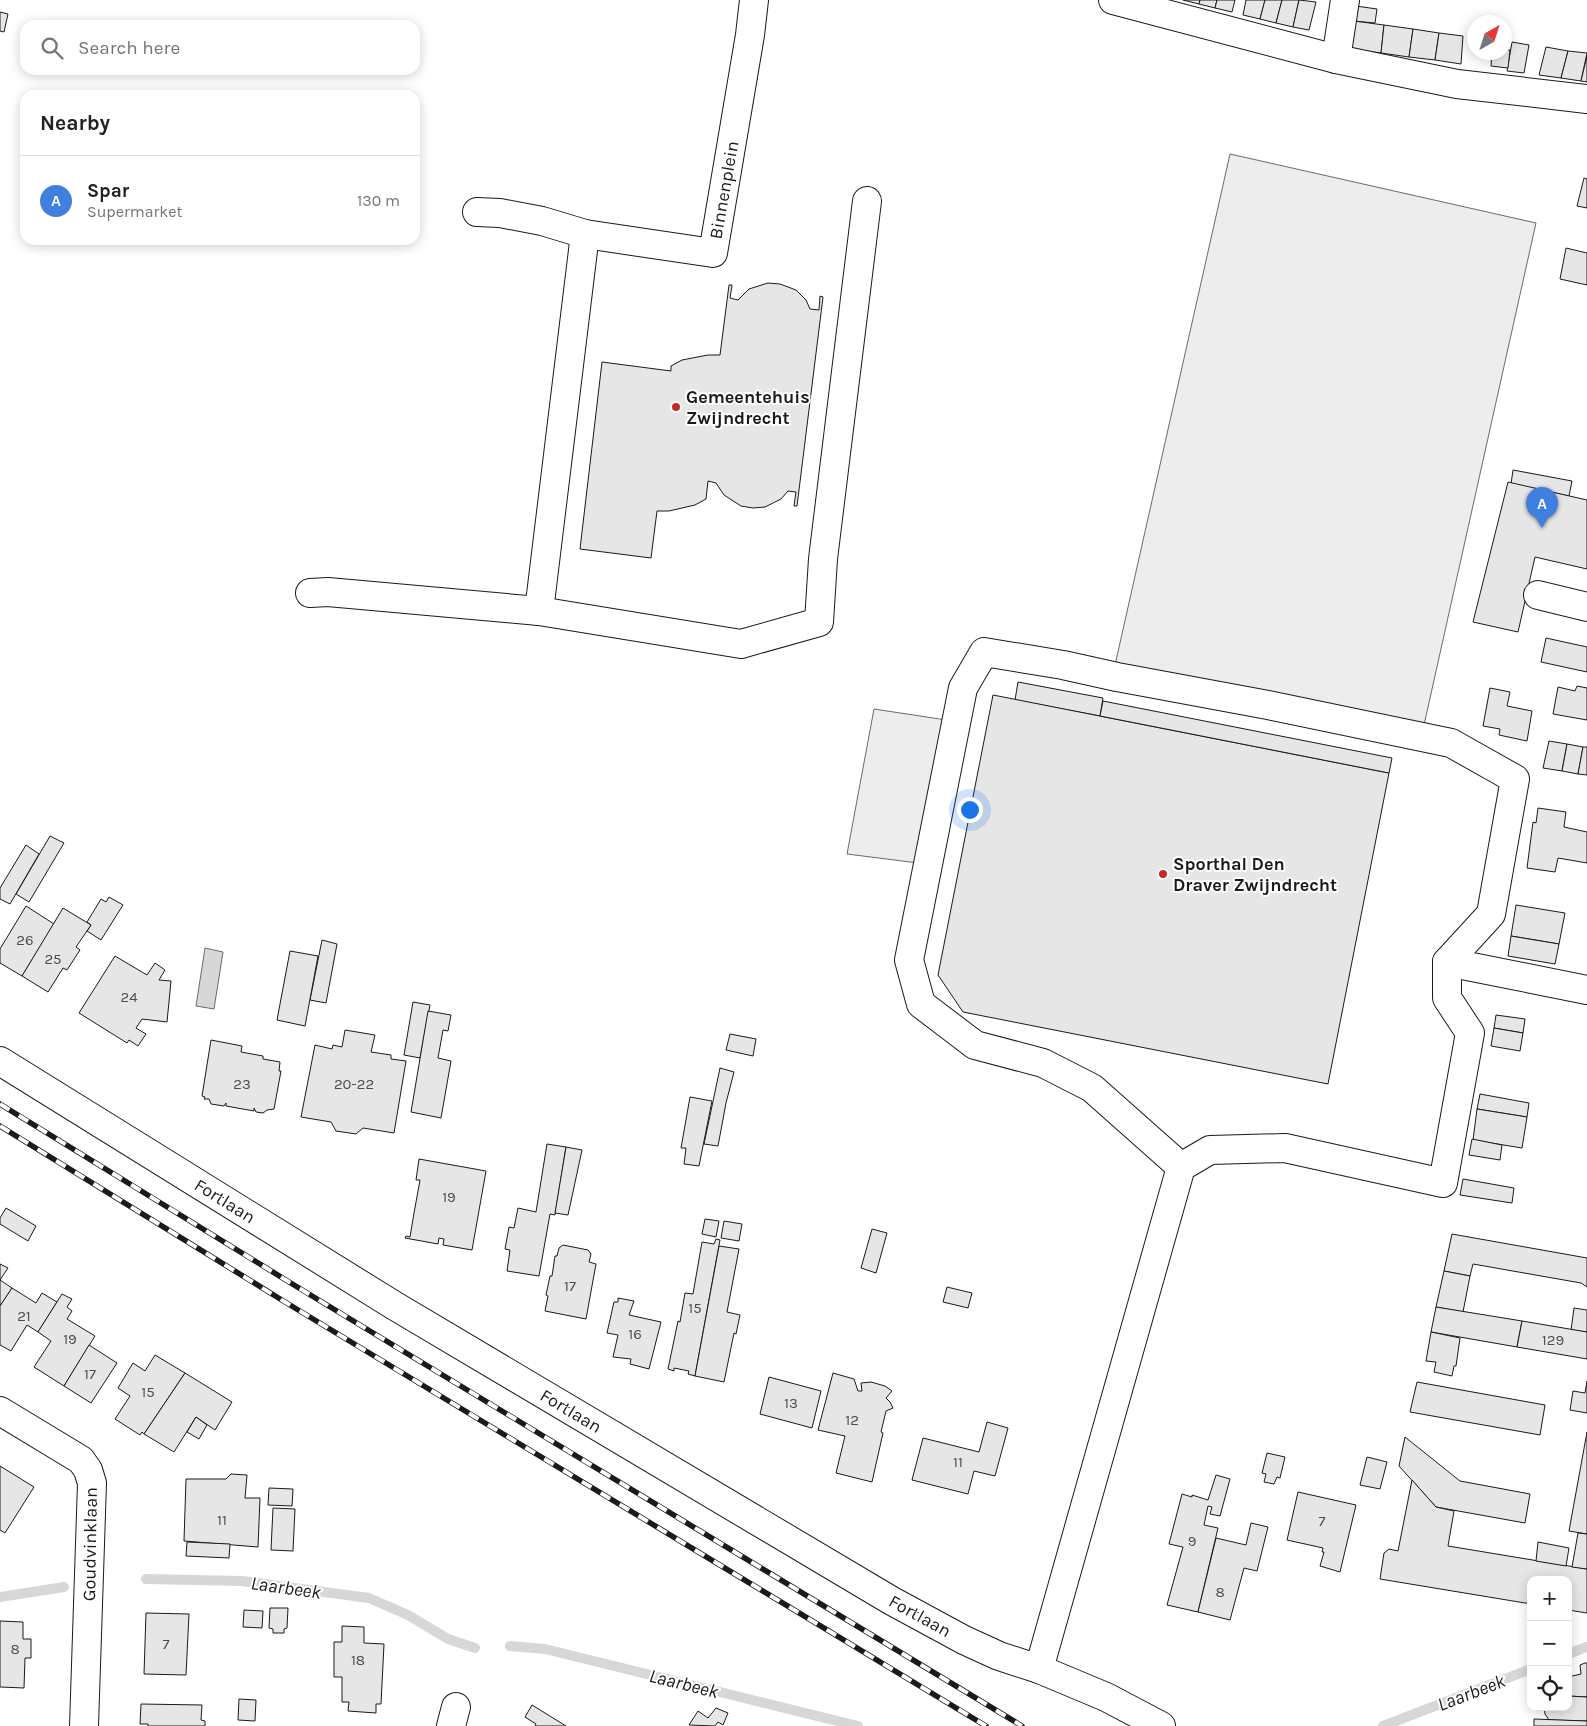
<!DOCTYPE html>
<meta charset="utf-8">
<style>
:root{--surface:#fff;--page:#f6f6f6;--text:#202124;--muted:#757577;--line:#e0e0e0;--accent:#c62828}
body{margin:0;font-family:Karla,sans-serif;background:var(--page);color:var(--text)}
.controls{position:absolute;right:15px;bottom:15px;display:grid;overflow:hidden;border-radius:10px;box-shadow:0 2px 12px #0003}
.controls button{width:45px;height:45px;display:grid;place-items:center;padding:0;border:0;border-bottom:1px solid var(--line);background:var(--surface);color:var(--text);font:25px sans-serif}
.compass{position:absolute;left:1467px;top:15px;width:45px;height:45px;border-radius:50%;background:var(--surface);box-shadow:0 2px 12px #0003;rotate:39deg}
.you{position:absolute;left:969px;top:809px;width:18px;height:18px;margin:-12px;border:4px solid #fff;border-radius:50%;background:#1a73e8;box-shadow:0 0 0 8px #1a73e833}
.badge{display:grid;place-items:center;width:32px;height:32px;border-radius:50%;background:var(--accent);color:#fff;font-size:16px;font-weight:700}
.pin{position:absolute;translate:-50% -41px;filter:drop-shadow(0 1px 2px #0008)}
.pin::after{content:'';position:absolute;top:26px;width:18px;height:15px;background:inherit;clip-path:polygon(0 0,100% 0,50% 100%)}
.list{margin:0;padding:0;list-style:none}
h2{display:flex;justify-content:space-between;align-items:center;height:65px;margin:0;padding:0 20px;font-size:21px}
h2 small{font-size:16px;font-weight:400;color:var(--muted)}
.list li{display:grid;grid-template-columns:32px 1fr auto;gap:15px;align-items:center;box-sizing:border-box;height:90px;padding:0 20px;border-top:1px solid var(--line)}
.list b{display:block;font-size:19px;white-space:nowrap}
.list p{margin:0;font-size:16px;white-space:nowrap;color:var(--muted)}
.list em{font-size:16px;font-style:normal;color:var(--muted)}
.icon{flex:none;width:28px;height:28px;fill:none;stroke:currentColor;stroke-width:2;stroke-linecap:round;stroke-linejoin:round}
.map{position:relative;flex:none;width:1587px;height:1726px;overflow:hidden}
.search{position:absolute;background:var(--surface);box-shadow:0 2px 12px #0003;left:20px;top:20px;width:400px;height:55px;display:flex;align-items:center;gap:12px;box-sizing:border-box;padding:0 18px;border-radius:15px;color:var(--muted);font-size:19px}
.panel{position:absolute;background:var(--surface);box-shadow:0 2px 12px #0003;left:20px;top:90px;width:400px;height:155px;border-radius:15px}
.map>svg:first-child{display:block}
.green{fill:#ededed;stroke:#6a6a6a}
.water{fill:#d7d7d7;stroke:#6a6a6a}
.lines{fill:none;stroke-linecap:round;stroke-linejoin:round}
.stream{stroke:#d7d7d7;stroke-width:10}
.building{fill:#e6e6e6;stroke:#1a1a1a}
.minor-casing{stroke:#1a1a1a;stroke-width:30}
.minor{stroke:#fff;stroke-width:28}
.rail-casing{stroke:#1a1a1a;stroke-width:5.5}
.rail{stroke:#fff;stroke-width:4;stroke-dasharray:11;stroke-linecap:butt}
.poi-dot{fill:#c62828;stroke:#fff;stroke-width:2}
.labels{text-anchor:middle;stroke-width:4;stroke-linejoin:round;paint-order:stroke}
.number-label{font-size:15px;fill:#4d4d4d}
.street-label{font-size:18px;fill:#1a1a1a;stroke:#fff}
.poi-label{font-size:18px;font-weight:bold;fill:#1a1a1a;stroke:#fff;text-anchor:start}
.water-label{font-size:19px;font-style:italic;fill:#1a1a1a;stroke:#fff}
</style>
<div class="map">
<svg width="1587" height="1726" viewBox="0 0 1587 1726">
<rect width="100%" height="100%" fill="#fff"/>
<!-- green -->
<g class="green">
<polygon points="1230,154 1536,223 1422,734 1115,665"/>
<polygon points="874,709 953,721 926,864 847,854"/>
</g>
<!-- water -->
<polygon class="water" points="205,948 223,952 214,1009 196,1006"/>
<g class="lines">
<!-- stream -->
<g class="stream">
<polyline points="146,1579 242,1581 369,1598 408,1615 448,1639 475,1648"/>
<polyline points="0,1597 64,1587"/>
<polyline points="510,1646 545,1649 858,1726"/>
<polyline points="1568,1654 1587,1647"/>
<polyline points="1383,1726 1531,1669"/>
</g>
</g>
<!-- building -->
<g class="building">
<polygon points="1183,0 1200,0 1199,4"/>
<polygon points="1200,0 1217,0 1215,8 1199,4"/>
<polygon points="1217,0 1235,0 1232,12 1215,8"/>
<polygon points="1246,0 1265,0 1260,19 1243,15"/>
<polygon points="1265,0 1282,0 1276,23 1260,19"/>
<polygon points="1282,0 1299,0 1293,27 1276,23"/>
<polygon points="1299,0 1316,2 1309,30 1293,27"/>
<polygon points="1356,6 1377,9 1375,23 1354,21"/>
<polygon points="0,12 8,14 4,32 0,31"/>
<polygon points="1354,21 1384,25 1381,53 1351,49"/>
<polygon points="1384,25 1413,29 1409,57 1381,53"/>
<polygon points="1413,29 1439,33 1435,60 1409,57"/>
<polygon points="1439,33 1463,36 1461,64 1435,60"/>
<polygon points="1512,42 1529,45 1524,73 1507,71"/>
<polygon points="1546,47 1568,51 1561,78 1539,75"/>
<polygon points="1504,50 1510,50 1508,68 1491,66 1492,52 1504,52"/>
<polygon points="1568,51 1587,53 1581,81 1561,78"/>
<polygon points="1587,56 1587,82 1581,81"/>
<polygon points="1584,178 1587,179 1587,208 1577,206"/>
<polygon points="1566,248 1587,253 1587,285 1560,279"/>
<polygon points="768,283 780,284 796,290 806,300 810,309 819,310 820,296 823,297 797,506 794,506 796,492 788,491 781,499 765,507 753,508 741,506 724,495 716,483 708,481 706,499 695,505 669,511 657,511 651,558 580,549 602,362 671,371 671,366 682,360 708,355 720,355 729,285 732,285 730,298 738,300 749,289"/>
<polygon points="1513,470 1572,481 1569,496 1511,484"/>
<polygon points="1508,482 1587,500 1587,569 1535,557 1518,632 1473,622"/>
<polygon points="1546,638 1587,647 1587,672 1541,662"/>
<polygon points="1018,682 1103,698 1100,716 1015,700"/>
<polygon points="1577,686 1587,688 1587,720 1553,714 1558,687 1575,691"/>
<polygon points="1490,688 1510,692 1507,706 1532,711 1527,741 1499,735 1500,729 1483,726"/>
<polygon points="993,695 1389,773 1328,1084 963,1012 938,975"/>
<polygon points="1103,701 1392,758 1389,773 1100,716"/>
<polygon points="1549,741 1567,744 1562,771 1543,768"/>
<polygon points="1567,744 1583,747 1578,774 1562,771"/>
<polygon points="1583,747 1587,747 1587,775 1578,774"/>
<polygon points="1538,808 1566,812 1564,827 1587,832 1587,863 1558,858 1555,872 1527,868 1533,822 1536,823"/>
<polygon points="50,836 64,843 29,902 16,894"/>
<polygon points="26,845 39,854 10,904 0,899 0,888"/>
<polygon points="109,897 123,905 101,940 87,931 91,925 87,922 101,899 106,902"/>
<polygon points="1516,905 1565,913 1559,944 1511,936"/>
<polygon points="26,906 54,924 22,976 0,963 0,949"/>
<polygon points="63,908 91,925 76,947 80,950 67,970 63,968 48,992 22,976"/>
<polygon points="1511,936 1559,944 1555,964 1508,956"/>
<polygon points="322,940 337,944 326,1003 310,1000"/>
<polygon points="290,951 318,956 305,1026 277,1020"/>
<polygon points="115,956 147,975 155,963 165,970 159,980 171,981 167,1022 142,1019 136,1028 146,1034 138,1046 129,1040 127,1043 79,1013"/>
<polygon points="413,1002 430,1005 420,1058 404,1055"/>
<polygon points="428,1011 451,1015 448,1031 443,1030 438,1058 451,1061 441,1118 411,1112"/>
<polygon points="1496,1015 1525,1019 1523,1033 1494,1028"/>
<polygon points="1494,1028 1523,1033 1520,1051 1491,1046"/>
<polygon points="345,1030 375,1035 371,1052 391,1055 391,1059 406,1061 394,1133 363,1128 356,1134 336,1131 331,1122 301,1117 315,1045 332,1049 333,1045 342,1047"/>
<polygon points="730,1034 756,1039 753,1056 726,1050"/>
<polygon points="211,1040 242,1046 241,1052 263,1056 263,1059 280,1062 279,1071 281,1071 274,1109 267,1110 263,1113 256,1112 254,1108 254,1111 226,1106 226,1103 224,1106 211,1104 209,1099 204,1099 205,1097 202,1096"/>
<polygon points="720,1068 734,1072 726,1103 718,1146 704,1144"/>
<polygon points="1480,1094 1529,1103 1527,1117 1477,1109"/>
<polygon points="690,1097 712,1101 699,1166 684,1164 686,1148 681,1148"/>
<polygon points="1477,1109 1527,1117 1522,1148 1473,1140"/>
<polygon points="1472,1139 1502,1145 1500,1160 1469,1155"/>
<polygon points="547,1144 566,1147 555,1215 550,1214 539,1276 507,1271 510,1250 505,1249 509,1227 514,1228 518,1208 536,1212"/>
<polygon points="566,1147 582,1150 568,1215 555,1213"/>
<polygon points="419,1159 486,1171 472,1250 443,1245 444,1239 439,1238 438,1244 405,1238 406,1236 410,1237 414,1213 420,1180 416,1180"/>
<polygon points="1463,1179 1514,1188 1512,1203 1460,1195"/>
<polygon points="6,1208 36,1226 28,1241 0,1224 0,1218"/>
<polygon points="705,1219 719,1221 716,1237 702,1234"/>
<polygon points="724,1221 742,1224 739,1241 721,1238"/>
<polygon points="872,1229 887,1233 876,1273 861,1268"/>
<polygon points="1452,1234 1587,1258 1587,1287 1581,1283 1473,1264 1470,1276 1444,1271"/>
<polygon points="716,1239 720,1240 695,1376 688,1374 689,1371 674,1368 674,1371 668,1369 678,1321 680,1322 685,1293 693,1294 702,1242 714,1244"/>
<polygon points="563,1245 588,1250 591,1254 589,1262 596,1264 586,1319 545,1311 548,1296 546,1295 550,1276 552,1276 555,1256 557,1256 559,1248"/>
<polygon points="719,1246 739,1249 727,1312 740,1315 736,1334 734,1333 724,1382 695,1376"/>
<polygon points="0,1264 8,1268 0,1280 12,1288 0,1306"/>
<polygon points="1444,1271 1470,1276 1463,1312 1436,1307"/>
<polygon points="947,1287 972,1293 968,1308 943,1302"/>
<polygon points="12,1288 36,1303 42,1293 57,1302 38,1332 27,1325 11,1351 0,1345 0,1306"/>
<polygon points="62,1294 72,1299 67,1307 72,1311 67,1319 95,1336 64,1386 34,1367 51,1341 38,1332"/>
<polygon points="618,1298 634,1301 629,1315 661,1322 649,1369 630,1364 631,1359 613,1357 618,1335 607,1333 614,1302 618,1302"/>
<polygon points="1436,1307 1522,1321 1517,1347 1431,1332"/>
<polygon points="1574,1308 1587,1310 1587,1332 1571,1330"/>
<polygon points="1522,1321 1587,1332 1587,1359 1517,1347"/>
<polygon points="1431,1332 1460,1338 1456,1366 1454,1366 1452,1376 1434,1372 1436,1362 1426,1361"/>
<polygon points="89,1345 117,1363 91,1403 64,1386"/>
<polygon points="155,1355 185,1373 144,1434 142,1432 140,1435 115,1419 130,1396 118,1388 133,1363 145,1371"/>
<polygon points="185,1373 232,1402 215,1430 196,1417 174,1452 144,1434"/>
<polygon points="833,1373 854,1379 858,1391 862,1391 861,1383 871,1382 885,1386 892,1391 886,1398 890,1402 893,1408 886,1411 881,1432 883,1433 872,1482 836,1473 845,1436 818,1430"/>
<polygon points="769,1377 821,1391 812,1428 760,1414"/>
<polygon points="1587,1381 1587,1413 1570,1410 1573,1391 1585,1393"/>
<polygon points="1417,1382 1545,1405 1540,1435 1410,1412"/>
<polygon points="196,1417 207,1425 199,1439 187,1432"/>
<polygon points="987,1422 1008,1428 995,1476 974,1471 968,1494 912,1480 923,1438 979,1452"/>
<polygon points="1587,1432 1587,1534 1569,1531"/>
<polygon points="1405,1437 1460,1481 1530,1494 1525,1523 1436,1507 1399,1466"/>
<polygon points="1267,1453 1285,1457 1280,1478 1277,1477 1274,1484 1264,1482 1266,1474 1262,1473"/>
<polygon points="1367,1457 1387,1462 1380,1489 1360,1485"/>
<polygon points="0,1466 34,1487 5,1533 0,1530"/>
<polygon points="231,1474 247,1475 245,1498 260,1498 258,1547 184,1541 186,1479 226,1479"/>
<polygon points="1216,1475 1230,1479 1220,1516 1210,1514 1212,1507 1208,1506 1204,1525 1218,1528 1198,1612 1167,1605 1183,1547 1169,1544 1182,1494 1192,1497 1192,1495 1208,1500"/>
<polygon points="1412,1480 1436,1507 1454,1511 1448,1546 1587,1569 1587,1613 1568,1610 1568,1580 1531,1580 1531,1604 1380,1579 1384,1553 1389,1549 1398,1551"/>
<polygon points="269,1488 293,1489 292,1506 268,1505"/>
<polygon points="1298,1492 1356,1505 1340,1572 1320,1566 1324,1552 1322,1552 1323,1548 1287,1540"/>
<polygon points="273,1508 295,1509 293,1551 271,1550"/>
<polygon points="1251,1523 1268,1527 1257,1571 1244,1568 1230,1620 1198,1612 1216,1538 1246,1545"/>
<polygon points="1578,1533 1587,1534 1587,1569 1572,1567"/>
<polygon points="187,1542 230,1544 229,1558 186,1556"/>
<polygon points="1538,1542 1569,1548 1566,1566 1536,1561"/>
<polygon points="270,1608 288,1608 287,1628 284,1629 284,1633 273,1633 273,1629 269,1628"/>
<polygon points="244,1610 263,1611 262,1628 243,1627"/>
<polygon points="146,1613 189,1614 186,1675 144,1674"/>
<polygon points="0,1621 23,1622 23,1639 31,1639 31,1658 25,1658 24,1688 0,1687"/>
<polygon points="342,1626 364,1627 364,1643 384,1644 381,1704 376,1704 376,1713 348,1711 349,1702 342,1702 342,1677 334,1677 334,1642 342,1642"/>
<polygon points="1585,1663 1587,1663 1587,1697 1568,1696 1568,1677 1581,1674 1580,1665"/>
<polygon points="1568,1696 1587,1697 1587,1721 1549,1720 1545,1714 1544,1707 1568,1707"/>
<polygon points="239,1699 256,1700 255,1721 238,1720"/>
<polygon points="141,1704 202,1705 201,1720 205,1721 205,1726 148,1726 148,1724 140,1724"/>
<polygon points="532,1705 566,1726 535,1726 536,1724 525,1717"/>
<polygon points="716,1708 728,1713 723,1725 718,1722 715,1726 689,1725 698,1711 708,1718"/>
<polygon points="1534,1719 1587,1721 1587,1726 1534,1726"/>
</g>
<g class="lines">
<!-- minor casing -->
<g class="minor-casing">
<g id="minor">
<polyline points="1113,0 1336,59 1457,84 1587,99"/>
<polyline points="1336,59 1345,0"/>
<polyline points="477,212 500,213 542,221 585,234 713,253 750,35 754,0"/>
<polyline points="310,593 328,592 539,611 741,644 819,622 823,559 867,201"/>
<polyline points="1538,595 1587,607"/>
<polyline points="539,611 585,234"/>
<polyline points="0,1061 395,1306 892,1601 964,1640 999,1656 1039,1669 1106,1697 1161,1726"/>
<polyline points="1181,1167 1092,1088 1043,1063 975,1045 921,1004 909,960 963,688 984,652 1063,665 1117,677 1268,705 1451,743 1515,779 1491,914 1447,962 1587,990"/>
<polyline points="0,1411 81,1460 88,1470 92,1483 84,1726"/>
<polyline points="1039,1669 1181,1167 1210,1150 1285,1148 1443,1183 1470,1033 1447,998 1447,962"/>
<polyline points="451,1726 456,1707"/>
</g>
</g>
<!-- minor -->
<use href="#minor" class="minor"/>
<!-- rail casing -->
<g class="rail-casing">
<g id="rail">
<polyline points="0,1104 294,1285 1022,1726"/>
<polyline points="0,1126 285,1302 986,1726"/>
</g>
</g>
<!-- rail -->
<use href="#rail" class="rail"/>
</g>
<!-- markers -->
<g class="poi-dot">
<circle cx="676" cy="407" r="5"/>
<circle cx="1163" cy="874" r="5"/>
</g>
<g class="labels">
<!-- number labels -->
<g class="number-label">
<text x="25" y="945">26</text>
<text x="53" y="964">25</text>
<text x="129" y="1002">24</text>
<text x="242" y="1089">23</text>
<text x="354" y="1089">20-22</text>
<text x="449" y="1202">19</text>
<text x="570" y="1291">17</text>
<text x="695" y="1313">15</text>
<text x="24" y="1321">21</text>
<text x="635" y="1339">16</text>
<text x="70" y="1344">19</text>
<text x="1553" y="1345">129</text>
<text x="90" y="1379">17</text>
<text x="148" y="1397">15</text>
<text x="791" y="1408">13</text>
<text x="852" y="1425">12</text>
<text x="958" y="1467">11</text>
<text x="222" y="1525">11</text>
<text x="1322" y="1526">7</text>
<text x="1192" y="1546">9</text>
<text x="1220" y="1597">8</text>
<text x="166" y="1649">7</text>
<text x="15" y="1654">8</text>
<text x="358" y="1665">18</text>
</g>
<!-- street labels -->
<g class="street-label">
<text transform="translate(724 190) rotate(-80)" y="6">Binnenplein</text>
<text transform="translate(225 1201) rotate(32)" y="6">Fortlaan</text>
<text transform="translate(571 1411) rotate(31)" y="6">Fortlaan</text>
<text transform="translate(90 1544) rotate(-89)" y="6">Goudvinklaan</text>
<text transform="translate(920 1616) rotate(29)" y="6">Fortlaan</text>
</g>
<!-- poi labels -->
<g class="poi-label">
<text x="686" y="403">Gemeentehuis<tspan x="686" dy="21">Zwijndrecht</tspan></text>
<text x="1173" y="870">Sporthal Den<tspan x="1173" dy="21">Draver Zwijndrecht</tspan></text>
</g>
<!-- water labels -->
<g class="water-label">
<text transform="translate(286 1587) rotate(8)" y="7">Laarbeek</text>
<text transform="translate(684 1683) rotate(14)" y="7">Laarbeek</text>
<text transform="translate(1471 1692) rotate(-21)" y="7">Laarbeek</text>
</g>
</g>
</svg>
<div class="controls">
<button>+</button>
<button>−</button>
<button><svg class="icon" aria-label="locate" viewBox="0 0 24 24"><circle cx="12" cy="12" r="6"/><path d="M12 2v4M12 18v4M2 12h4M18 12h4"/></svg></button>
</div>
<svg class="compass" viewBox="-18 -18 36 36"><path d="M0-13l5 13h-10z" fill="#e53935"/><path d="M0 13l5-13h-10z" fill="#757577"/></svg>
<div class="you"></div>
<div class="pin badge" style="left:1542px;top:528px;background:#3f7fe0">A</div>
<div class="search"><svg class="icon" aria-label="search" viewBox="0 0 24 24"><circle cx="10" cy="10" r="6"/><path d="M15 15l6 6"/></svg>Search here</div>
<section class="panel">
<h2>Nearby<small></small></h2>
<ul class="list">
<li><span class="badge" style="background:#3f7fe0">A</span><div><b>Spar</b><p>Supermarket</p></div><em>130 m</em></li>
</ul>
</section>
</div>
